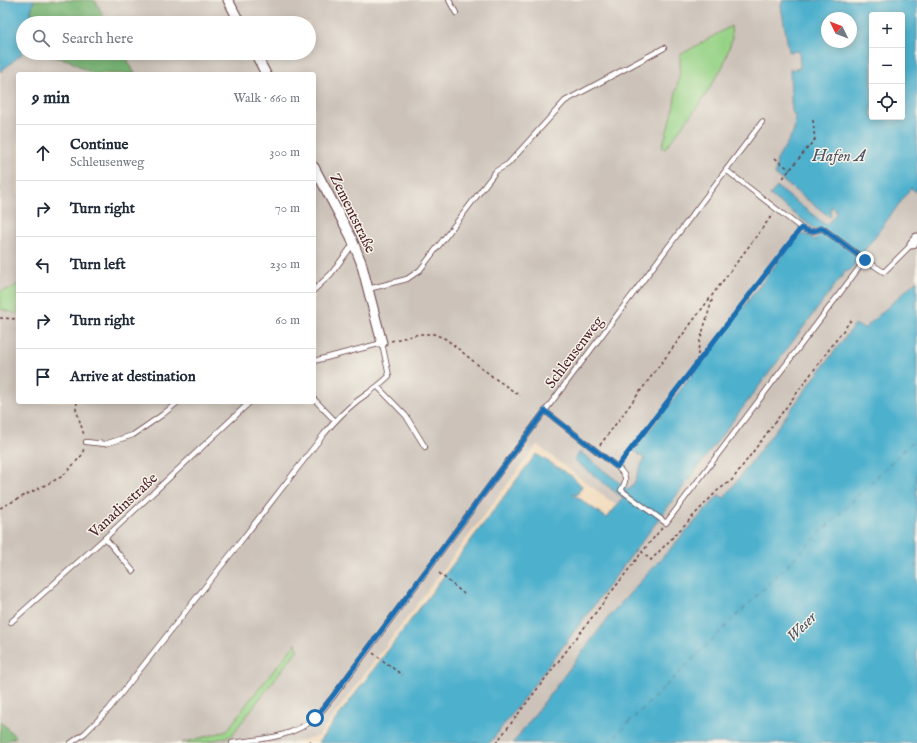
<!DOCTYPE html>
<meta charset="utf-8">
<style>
:root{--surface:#fff;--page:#f6f6f7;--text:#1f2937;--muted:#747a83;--line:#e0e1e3}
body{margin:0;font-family:"IM FELL English",serif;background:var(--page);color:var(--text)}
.controls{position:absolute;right:12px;top:12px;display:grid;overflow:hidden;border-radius:4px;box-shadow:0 2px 10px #0003}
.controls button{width:36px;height:36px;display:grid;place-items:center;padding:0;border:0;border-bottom:1px solid var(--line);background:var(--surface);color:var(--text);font:20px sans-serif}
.compass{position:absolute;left:821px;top:12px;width:36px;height:36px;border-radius:50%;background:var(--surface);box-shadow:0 2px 10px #0003;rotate:313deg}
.stop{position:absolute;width:12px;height:12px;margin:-9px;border:3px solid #1f6fb2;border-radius:50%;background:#fff}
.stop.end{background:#1f6fb2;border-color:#fff;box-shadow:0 1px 4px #0008}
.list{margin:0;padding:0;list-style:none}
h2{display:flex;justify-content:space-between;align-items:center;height:52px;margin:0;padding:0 16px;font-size:17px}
h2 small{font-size:13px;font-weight:400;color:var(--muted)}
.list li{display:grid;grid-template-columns:26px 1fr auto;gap:12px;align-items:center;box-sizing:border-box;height:56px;padding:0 16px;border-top:1px solid var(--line)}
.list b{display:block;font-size:15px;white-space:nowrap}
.list p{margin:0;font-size:13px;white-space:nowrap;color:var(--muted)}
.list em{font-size:13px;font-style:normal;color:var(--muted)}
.icon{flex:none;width:22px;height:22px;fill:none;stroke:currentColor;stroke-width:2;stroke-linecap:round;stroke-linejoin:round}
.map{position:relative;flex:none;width:917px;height:743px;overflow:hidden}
.search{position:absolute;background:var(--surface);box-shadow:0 2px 10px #0003;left:16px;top:16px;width:300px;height:44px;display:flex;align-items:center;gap:10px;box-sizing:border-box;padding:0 14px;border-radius:22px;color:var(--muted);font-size:15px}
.panel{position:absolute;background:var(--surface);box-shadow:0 2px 10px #0003;left:16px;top:72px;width:300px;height:332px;border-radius:4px}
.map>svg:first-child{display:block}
.industrial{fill:#ccc2b9;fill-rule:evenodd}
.green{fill:#97d387;stroke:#707959}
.forest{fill:#79b574;stroke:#626a50}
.water{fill:#4eb0cd;stroke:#4c687c;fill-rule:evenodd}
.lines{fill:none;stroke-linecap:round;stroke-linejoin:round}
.ferry{stroke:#4b5264;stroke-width:1;stroke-dasharray:5 4;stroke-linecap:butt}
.service-casing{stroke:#633b41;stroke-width:6}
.minor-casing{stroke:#633b41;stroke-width:11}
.path{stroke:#633b41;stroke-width:1.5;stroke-dasharray:3 3;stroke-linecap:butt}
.service{stroke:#fff;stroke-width:4.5}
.minor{stroke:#fff;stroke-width:9}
.route{stroke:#1f6fb2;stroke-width:5}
.labels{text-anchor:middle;stroke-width:3;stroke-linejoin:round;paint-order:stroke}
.street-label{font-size:15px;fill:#4a1f2b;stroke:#f7f3e8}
.water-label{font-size:16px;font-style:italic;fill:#4b5264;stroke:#f7f3e8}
</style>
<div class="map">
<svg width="917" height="743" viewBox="0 0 917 743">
<rect width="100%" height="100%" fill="#f7f3e8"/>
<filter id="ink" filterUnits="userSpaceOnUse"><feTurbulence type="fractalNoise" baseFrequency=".025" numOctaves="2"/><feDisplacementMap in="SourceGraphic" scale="8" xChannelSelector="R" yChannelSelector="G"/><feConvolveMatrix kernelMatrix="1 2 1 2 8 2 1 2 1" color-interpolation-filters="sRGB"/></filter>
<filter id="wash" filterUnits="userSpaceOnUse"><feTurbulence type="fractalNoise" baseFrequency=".012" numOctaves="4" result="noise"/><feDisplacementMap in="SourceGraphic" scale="16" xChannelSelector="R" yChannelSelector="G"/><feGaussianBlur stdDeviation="0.9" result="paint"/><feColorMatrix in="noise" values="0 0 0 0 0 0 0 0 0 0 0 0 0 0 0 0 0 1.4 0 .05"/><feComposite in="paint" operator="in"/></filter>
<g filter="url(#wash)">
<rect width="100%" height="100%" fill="#f3dcbd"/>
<!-- industrial -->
<g class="industrial">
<path d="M0,0H783L781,6L788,52L799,51L800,68L790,70L791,101L792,111L795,117L794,131L777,160L830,213L831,206L836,210V214L815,240L799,234L634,450L644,458L634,483L617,506L537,445L318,736L292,743H0ZM23,23H309V53H23ZM18,74H314V402H18Z"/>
<polygon points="911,188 917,193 917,280 865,328 855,324 723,498 719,495 611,614 513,743 490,743 845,272 850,270"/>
</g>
<!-- green -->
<g class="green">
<polygon points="731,26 732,39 723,66 703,99 665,149 662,147 672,115 680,70 680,55"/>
<polygon points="18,283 18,314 0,309 0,291 13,288"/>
<polygon points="296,643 298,649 231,736 203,743 182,743 227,731 248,702"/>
</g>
<!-- forest -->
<g class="forest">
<polygon points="34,0 95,0 107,23 34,23 31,11"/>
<polygon points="34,53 124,53 135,74 93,74 68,60"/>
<polygon points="0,721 16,737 2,743 0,743"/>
</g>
<!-- water -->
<g class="water">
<polygon points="0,0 34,0 31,11 34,23 23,23 23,53 0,72"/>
<path d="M783,0H917V193L911,188L850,270L845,272L490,743H318L536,454L573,477L582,486L577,495L574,493L573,494L607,518L623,498L574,460L580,452L629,490L634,483L644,458L634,451L799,234L808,235L815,240L820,233L770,195L777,187L826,225L836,214V210L831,206L830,213L832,215L830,217L775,175L777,160L794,131L795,117L792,111L791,101L790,70L800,68L799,51L789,52L781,6ZM872,15H902V117H872ZM827,18H851V42H827Z"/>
<polygon points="917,280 917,743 513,743 611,614 719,495 724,498 855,324 861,327 865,328"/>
</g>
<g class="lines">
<!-- ferry -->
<polyline class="ferry" points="608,743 917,437"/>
</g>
</g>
<g filter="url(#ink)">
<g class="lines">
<!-- service casing -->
<g class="service-casing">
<g id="service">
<polyline points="449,0 456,13"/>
<path d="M726,170L801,228C810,233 812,232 822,228L865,260L884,272L912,244"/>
<polyline points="368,289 407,279 420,270 496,171 508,164 565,101 664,48"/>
<polyline points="314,290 331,274 354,243"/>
<polyline points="378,387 406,416 425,447"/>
<polyline points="314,399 335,421"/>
<path d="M545,411L617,467C626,475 628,479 621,490L666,523L865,260"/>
<polyline points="86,442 105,444 133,435 162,415 178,402"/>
<polyline points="105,538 133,571"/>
<polyline points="11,622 105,538 250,402"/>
<path d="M71,743L85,733L109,709L234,550L324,434C334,422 344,411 357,401C368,393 379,386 389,376L382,343L314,361"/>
<path d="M232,743C260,739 291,738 314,719C321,713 327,704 333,697L545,411L762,122"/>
</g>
</g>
<!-- minor casing -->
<g class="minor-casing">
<g id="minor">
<polyline points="228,0 240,23"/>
<polyline points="255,53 266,74"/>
<polyline points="314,167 351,237 361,262 382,343"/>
<polyline points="912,244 917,238"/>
</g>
</g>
<!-- path -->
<g class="path">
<polyline points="813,120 815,142"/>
<polyline points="775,158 790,170"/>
<polyline points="783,178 815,139"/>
<polyline points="0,318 18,319"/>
<polyline points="391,341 419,334 434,334 446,339 493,377 520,396"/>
<polyline points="697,361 699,344 713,297"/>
<polyline points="77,402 76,409 84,435"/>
<polyline points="600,445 773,214"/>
<polyline points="622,461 797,233"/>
<polyline points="0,508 63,476 82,455 84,448"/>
<polyline points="662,528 642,552 651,560 717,491 732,480 851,320"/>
<polyline points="439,573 464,594"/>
<polyline points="373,653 402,675"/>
<polyline points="309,743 312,739"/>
<polyline points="496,743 642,552"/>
</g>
<!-- service -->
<use href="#service" class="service"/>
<!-- minor -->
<use href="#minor" class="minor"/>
</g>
</g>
<g class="lines" filter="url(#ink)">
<!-- route -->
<path class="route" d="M315,718L332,697L545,411L617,467L801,228C810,233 812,232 822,228L865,260"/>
</g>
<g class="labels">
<!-- street labels -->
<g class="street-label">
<text transform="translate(353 213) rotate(64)" y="5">Zementstraße</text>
<text transform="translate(574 352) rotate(-53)" y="5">Schleusenweg</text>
<text transform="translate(123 505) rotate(-43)" y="5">Vanadinstraße</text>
</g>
<!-- water labels -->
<g class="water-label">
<text x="839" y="161">Hafen A</text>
<text transform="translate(801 626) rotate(-45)" y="6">Weser</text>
</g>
</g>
</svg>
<div class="controls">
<button>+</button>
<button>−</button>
<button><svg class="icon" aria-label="locate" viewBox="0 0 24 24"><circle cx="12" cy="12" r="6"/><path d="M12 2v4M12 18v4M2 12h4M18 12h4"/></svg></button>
</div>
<svg class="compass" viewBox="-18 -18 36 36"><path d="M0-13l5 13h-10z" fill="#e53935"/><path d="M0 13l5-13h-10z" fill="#747a83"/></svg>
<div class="stop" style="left:315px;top:718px"></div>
<div class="stop end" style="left:865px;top:260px"></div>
<div class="search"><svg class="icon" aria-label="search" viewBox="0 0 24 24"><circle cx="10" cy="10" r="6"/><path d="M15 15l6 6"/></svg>Search here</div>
<section class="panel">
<h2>9 min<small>Walk · 660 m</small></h2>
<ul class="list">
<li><svg class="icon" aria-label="ahead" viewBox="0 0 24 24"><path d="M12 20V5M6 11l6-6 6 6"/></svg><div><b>Continue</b><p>Schleusenweg</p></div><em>300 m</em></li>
<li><svg class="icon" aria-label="right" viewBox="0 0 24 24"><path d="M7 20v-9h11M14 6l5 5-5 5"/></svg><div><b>Turn right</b></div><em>70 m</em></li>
<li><svg class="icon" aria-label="left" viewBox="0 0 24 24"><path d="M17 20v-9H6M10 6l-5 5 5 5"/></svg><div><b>Turn left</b></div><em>230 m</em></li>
<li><svg class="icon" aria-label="right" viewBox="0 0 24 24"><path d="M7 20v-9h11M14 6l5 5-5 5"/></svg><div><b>Turn right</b></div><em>60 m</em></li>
<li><svg class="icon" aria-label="arrive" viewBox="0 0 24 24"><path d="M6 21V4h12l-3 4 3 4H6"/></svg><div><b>Arrive at destination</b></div></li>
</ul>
</section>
</div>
